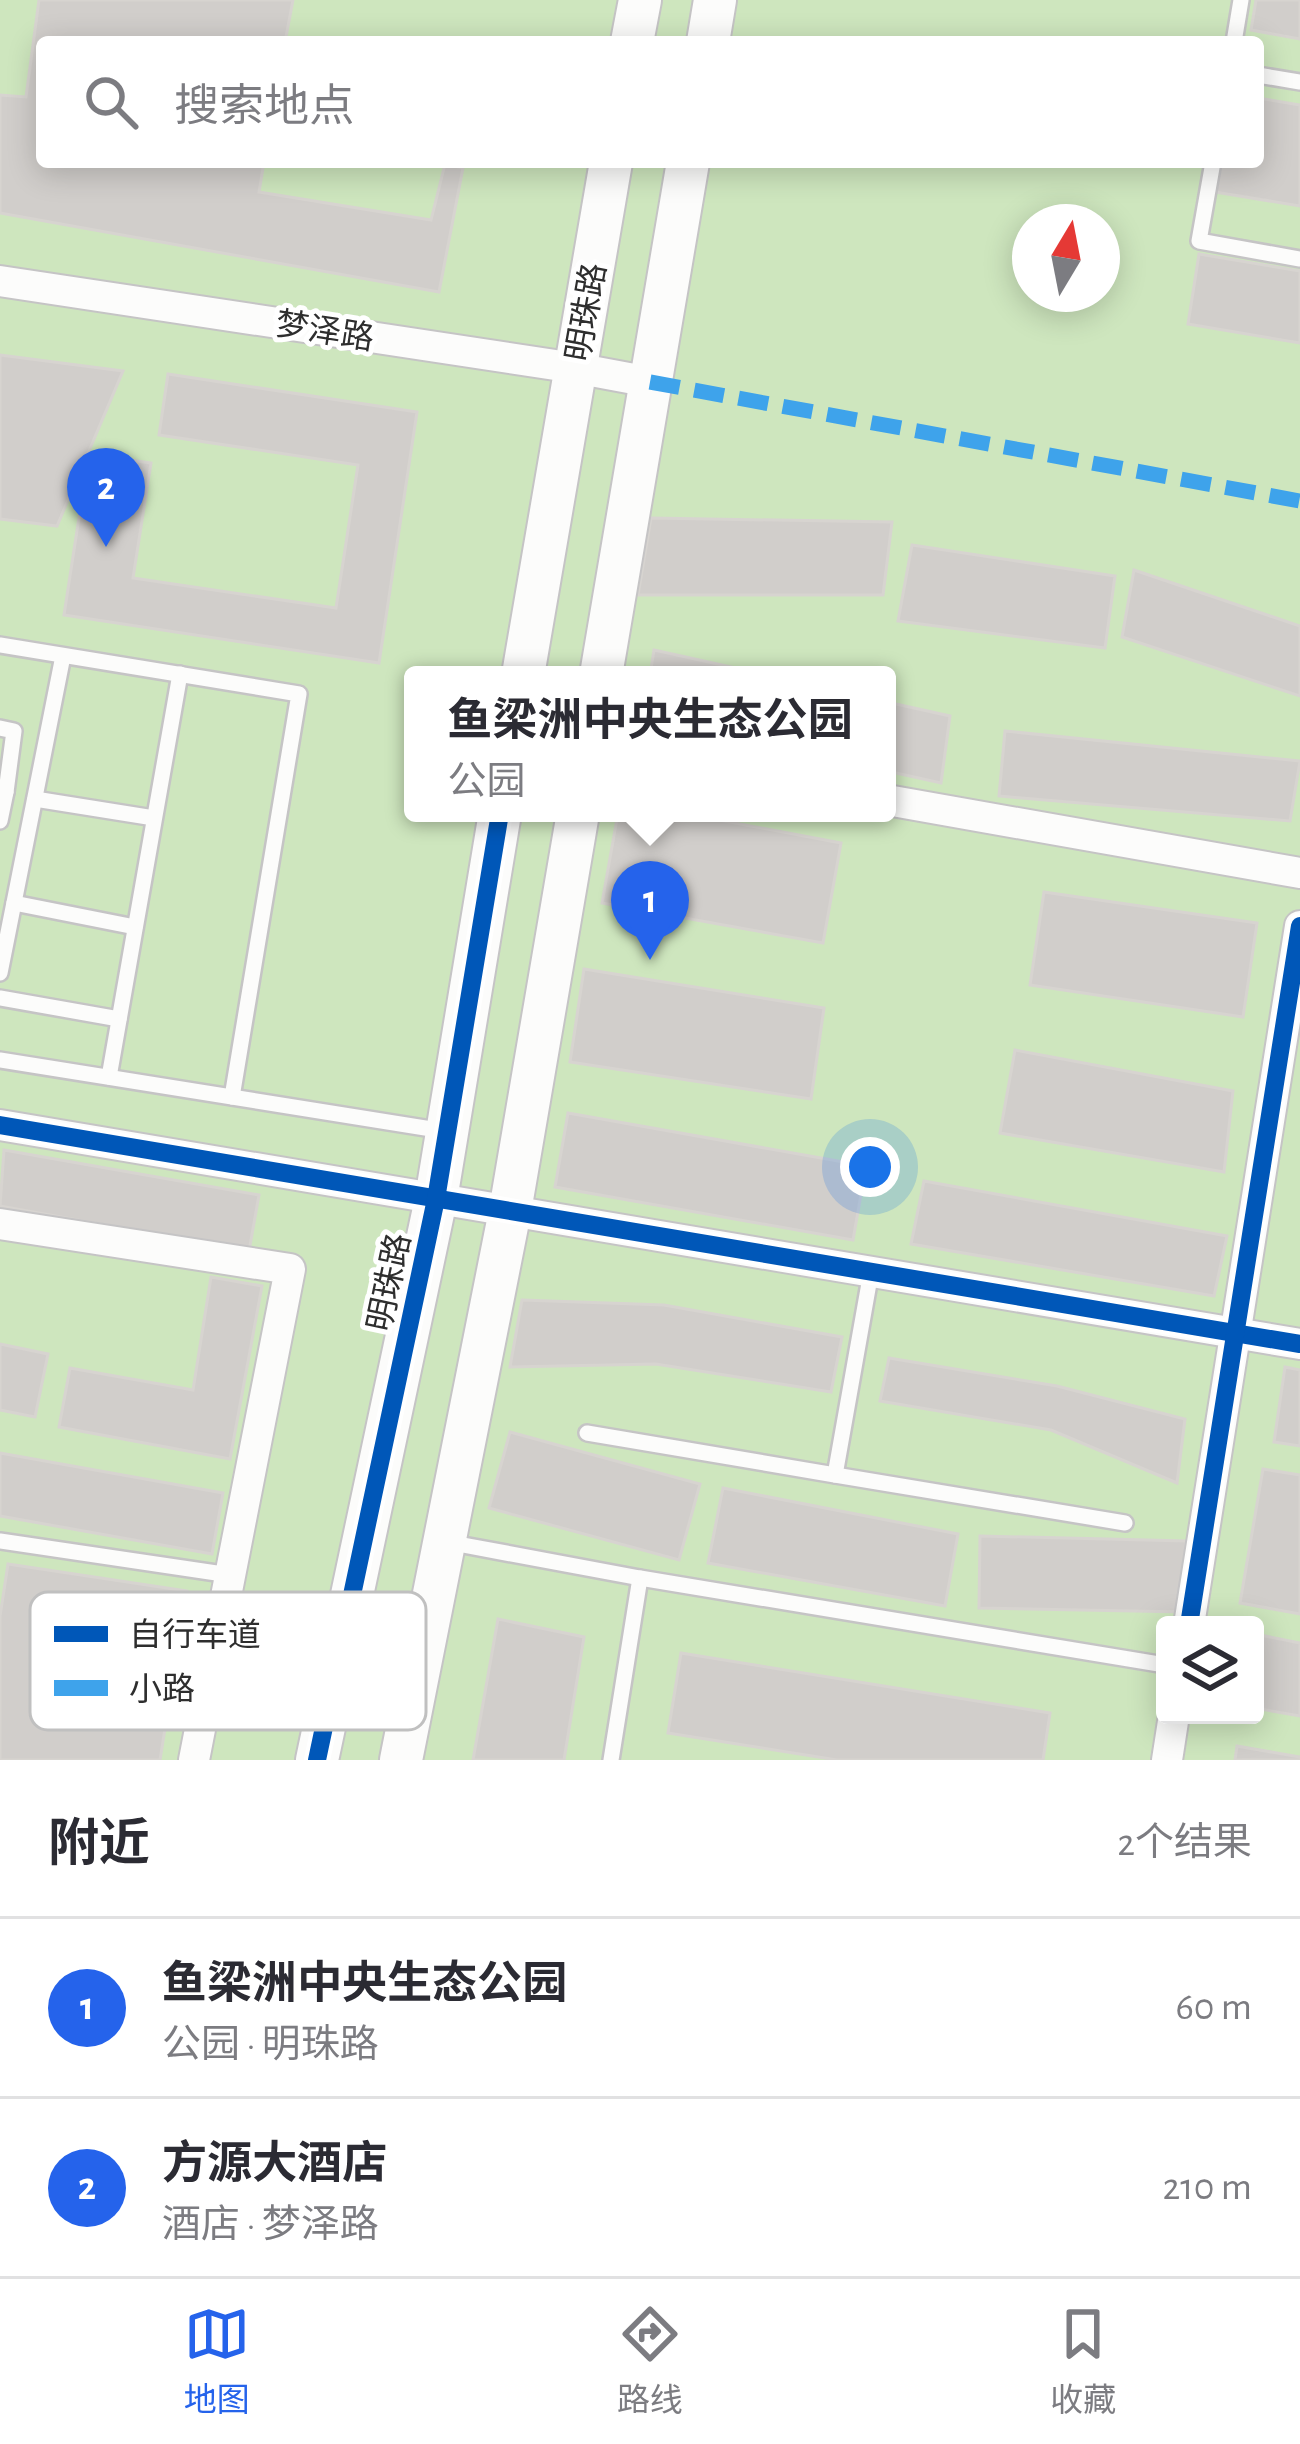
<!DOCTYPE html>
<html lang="zh">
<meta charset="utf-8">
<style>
:root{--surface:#fff;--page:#f2f2f3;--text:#2b2b33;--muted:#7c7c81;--line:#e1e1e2;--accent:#2563eb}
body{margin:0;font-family:"Alegreya Sans","Noto Sans SC",sans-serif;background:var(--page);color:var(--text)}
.controls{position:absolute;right:36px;bottom:36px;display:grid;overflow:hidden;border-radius:12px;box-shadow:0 6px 30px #0003}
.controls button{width:108px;height:108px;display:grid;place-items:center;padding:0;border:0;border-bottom:3px solid var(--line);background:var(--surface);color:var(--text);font:60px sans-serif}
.compass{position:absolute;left:1012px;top:204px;width:108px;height:108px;border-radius:50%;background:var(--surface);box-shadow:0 6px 30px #0003;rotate:10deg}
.you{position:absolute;left:870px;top:1167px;width:42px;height:42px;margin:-30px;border:9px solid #fff;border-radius:50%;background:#1a73e8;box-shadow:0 0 0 18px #1a73e833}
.badge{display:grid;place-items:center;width:78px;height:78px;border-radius:50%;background:var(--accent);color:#fff;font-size:39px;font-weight:700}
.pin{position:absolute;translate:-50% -99px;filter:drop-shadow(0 3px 6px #0008)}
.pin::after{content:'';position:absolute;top:63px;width:42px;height:36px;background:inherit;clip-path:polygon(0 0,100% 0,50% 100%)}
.popup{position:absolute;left:404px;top:666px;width:492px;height:156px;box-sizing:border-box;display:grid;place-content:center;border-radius:12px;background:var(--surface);filter:drop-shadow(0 3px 9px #0005);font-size:39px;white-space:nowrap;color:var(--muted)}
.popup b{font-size:45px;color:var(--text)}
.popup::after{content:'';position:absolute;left:50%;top:100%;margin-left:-24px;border:24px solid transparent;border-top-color:var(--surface)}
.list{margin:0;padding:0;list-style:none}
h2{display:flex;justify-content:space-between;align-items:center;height:156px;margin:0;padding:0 48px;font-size:51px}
h2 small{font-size:39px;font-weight:400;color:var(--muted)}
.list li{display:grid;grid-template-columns:78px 1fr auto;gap:36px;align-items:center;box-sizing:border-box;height:180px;padding:0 48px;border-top:3px solid var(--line)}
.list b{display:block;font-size:45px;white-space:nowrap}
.list p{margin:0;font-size:39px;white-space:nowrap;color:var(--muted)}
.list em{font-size:39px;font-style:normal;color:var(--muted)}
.icon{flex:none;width:66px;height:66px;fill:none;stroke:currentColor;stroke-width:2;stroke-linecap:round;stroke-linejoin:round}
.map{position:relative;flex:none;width:1300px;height:1760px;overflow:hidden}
.search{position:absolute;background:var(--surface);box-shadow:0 6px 30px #0003;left:36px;right:36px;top:36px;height:132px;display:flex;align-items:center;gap:30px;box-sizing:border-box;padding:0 42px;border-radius:12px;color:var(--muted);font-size:45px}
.sheet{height:516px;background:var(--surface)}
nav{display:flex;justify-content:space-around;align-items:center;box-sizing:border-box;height:168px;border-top:3px solid var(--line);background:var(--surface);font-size:33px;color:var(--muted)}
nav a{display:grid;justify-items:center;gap:6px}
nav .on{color:var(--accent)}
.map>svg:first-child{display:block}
.green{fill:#cee6be;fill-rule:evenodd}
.building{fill:#d1cecb;stroke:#d7d4d0;stroke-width:3}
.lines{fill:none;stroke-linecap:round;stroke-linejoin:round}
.lane-casing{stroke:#c5c4c5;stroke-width:20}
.street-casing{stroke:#c5c4c5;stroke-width:34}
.secondary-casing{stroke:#c5c4c5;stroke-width:46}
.lane{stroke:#fcfcfb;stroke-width:15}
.street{stroke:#fcfcfb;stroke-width:30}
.secondary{stroke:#fcfcfb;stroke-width:42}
.quiet{stroke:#3ea3eb;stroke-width:15;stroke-dasharray:30 15;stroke-linecap:butt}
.cycleway-casing{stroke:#fff;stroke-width:26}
.cycleway{stroke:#0057b8;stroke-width:18}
.labels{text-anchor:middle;stroke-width:10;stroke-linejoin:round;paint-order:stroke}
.street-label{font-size:33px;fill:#2e2e2e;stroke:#fff}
.key{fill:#fff;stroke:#c0c0c0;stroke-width:3}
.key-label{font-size:33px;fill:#2e2e2e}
</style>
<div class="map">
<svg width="1300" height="1760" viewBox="0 0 1300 1760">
<rect width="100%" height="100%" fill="#ece8e4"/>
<!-- green -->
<path class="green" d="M0,0H1300V1760H0ZM42,42H1258V162H42ZM1030,222H1102V294H1030ZM413,675H887V813H413ZM1165,1625H1255V1715H1165Z"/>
<!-- building -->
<g class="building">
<polygon points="39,0 293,0 285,42 42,42 42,162 264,162 259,192 431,220 445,164 463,168 439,292 0,213 0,95 26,97"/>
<polygon points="1256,0 1300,0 1300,39 1251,30"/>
<polygon points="1258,98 1300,105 1300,206 1215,192 1220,162 1258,162"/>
<polygon points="1199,254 1300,271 1300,343 1188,324"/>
<polygon points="0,355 123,371 57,526 0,519"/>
<polygon points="168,374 417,412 379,663 64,615 80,511 114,517 123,459 151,463 133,578 336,608 358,465 159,435"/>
<polygon points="651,518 892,522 883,595 638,595"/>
<polygon points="912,545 1115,576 1105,648 898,621"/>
<polygon points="1134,570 1300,626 1300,696 1122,637"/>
<polygon points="654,650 767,675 650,675"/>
<polygon points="887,702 950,716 941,783 887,771"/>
<polygon points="1005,731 1300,761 1290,821 999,796"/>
<polygon points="618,813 682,813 841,843 823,943 602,903"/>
<polygon points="1044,892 1257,923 1243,1017 1030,985"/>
<polygon points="584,969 824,1008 811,1099 570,1062"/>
<polygon points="1015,1050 1233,1091 1224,1172 1000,1133"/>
<polygon points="568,1113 866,1166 853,1240 555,1187"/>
<polygon points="4,1150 259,1195 249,1251 0,1206"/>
<polygon points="924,1181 1227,1236 1214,1296 911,1244"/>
<polygon points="211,1277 262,1286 230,1459 59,1427 70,1368 193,1390"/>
<polygon points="522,1300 664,1305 842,1337 831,1392 656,1364 510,1367"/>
<polygon points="0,1344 48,1354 35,1417 0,1410"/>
<polygon points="889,1358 1057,1386 1185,1419 1177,1483 1051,1430 880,1401"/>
<polygon points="1285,1367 1300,1370 1300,1446 1274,1442"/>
<polygon points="510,1432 700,1484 679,1560 489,1508"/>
<polygon points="0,1453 223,1493 212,1554 0,1516"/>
<polygon points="1263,1469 1300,1475 1300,1614 1240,1603"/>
<polygon points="723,1488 958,1534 945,1606 708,1563"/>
<polygon points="980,1536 1186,1541 1185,1612 979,1608"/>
<polygon points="8,1564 187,1591 160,1760 0,1760 0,1616"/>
<polygon points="498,1619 584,1637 564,1760 473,1760"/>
<polygon points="1255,1634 1300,1643 1300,1716 1255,1708"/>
<polygon points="681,1653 1050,1713 1043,1760 837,1760 668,1733"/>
<polygon points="1237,1746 1300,1757 1300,1760 1235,1760"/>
</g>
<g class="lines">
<!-- lane casing -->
<g class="lane-casing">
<g id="lane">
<polyline points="1234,42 1241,0"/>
<polyline points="1258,75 1300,82"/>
<polyline points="1213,162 1199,241 1300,259"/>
<polyline points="0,645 299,694 232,1097"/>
<polyline points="0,728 14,731 6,792 0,791"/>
<polyline points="35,799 154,818"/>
<polyline points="0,821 6,792"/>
<polyline points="14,903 135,927"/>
<polyline points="0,973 63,656"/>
<polyline points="0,998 119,1019"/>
<polyline points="0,1060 444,1131"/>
<polyline points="109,1077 180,674"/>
<polyline points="587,1433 835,1475 871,1272"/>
<polyline points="835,1475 1125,1523"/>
<polyline points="0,1541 230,1575"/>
<polyline points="447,1542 640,1578 611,1760"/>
<polyline points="640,1578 1165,1665"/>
</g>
</g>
<!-- street casing -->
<g class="street-casing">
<g id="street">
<polyline points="0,281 575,368 650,382"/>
<polyline points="887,800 1300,873"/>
<polyline points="0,1125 1300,1344"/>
<polyline points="0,1224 290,1269 194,1760"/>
<polyline points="1189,1625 1300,926"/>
<polyline points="1167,1760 1174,1715"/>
</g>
</g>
<!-- secondary casing -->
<g class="secondary-casing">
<g id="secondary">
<polyline points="632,42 640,0"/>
<polyline points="708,42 715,0"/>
<polyline points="523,675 611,162"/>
<polyline points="601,675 688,162"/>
<polyline points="317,1760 436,1199 500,813"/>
<polyline points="401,1760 510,1211 578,813"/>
</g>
</g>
<!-- lane -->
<use href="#lane" class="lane"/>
<!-- street -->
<use href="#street" class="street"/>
<!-- secondary -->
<use href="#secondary" class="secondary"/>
<!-- quiet -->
<polyline class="quiet" points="650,382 1300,501"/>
<!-- cycleway casing -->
<g class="cycleway-casing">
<g id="cycleway">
<polyline points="0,1125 1300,1344"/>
<polyline points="1189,1625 1300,926"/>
<polyline points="317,1760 436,1199 500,813"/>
</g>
</g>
<!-- cycleway -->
<use href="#cycleway" class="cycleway"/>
</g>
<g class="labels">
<!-- street labels -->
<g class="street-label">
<text transform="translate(585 312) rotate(-80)" y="12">明珠路</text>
<text transform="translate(325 330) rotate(9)" y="12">梦泽路</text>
<text transform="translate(388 1282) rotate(-78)" y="12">明珠路</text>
</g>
</g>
<!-- legend -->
<rect x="30" y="1592" width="396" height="138" rx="18" class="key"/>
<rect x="54" y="1626" width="54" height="16" fill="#0057b8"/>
<rect x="54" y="1680" width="54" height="16" fill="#3ea3eb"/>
<g class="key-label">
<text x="129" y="1646">自行车道</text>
<text x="129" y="1700">小路</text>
</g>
</svg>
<div class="controls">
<button><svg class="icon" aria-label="layers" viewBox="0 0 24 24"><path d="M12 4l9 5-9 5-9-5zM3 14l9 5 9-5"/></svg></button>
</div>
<svg class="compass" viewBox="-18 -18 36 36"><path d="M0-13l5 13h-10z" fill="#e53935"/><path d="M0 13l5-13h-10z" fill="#7c7c81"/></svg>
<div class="you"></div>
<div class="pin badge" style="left:650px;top:960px">1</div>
<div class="popup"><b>鱼梁洲中央生态公园</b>公园</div>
<div class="pin badge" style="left:106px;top:547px">2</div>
<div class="search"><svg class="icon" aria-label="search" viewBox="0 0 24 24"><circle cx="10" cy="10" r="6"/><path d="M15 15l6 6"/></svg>搜索地点</div>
</div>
<section class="sheet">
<h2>附近<small>2个结果</small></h2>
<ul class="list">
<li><span class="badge">1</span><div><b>鱼梁洲中央生态公园</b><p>公园 · 明珠路</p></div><em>60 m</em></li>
<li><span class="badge">2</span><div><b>方源大酒店</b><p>酒店 · 梦泽路</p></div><em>210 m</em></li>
</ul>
</section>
<nav>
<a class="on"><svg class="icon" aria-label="map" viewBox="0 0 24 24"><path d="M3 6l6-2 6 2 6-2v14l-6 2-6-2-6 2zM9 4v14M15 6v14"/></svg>地图</a>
<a><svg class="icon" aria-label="directions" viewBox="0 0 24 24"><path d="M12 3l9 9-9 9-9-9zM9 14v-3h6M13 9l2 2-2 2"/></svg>路线</a>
<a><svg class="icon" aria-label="saved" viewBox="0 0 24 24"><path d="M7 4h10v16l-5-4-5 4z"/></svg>收藏</a>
</nav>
